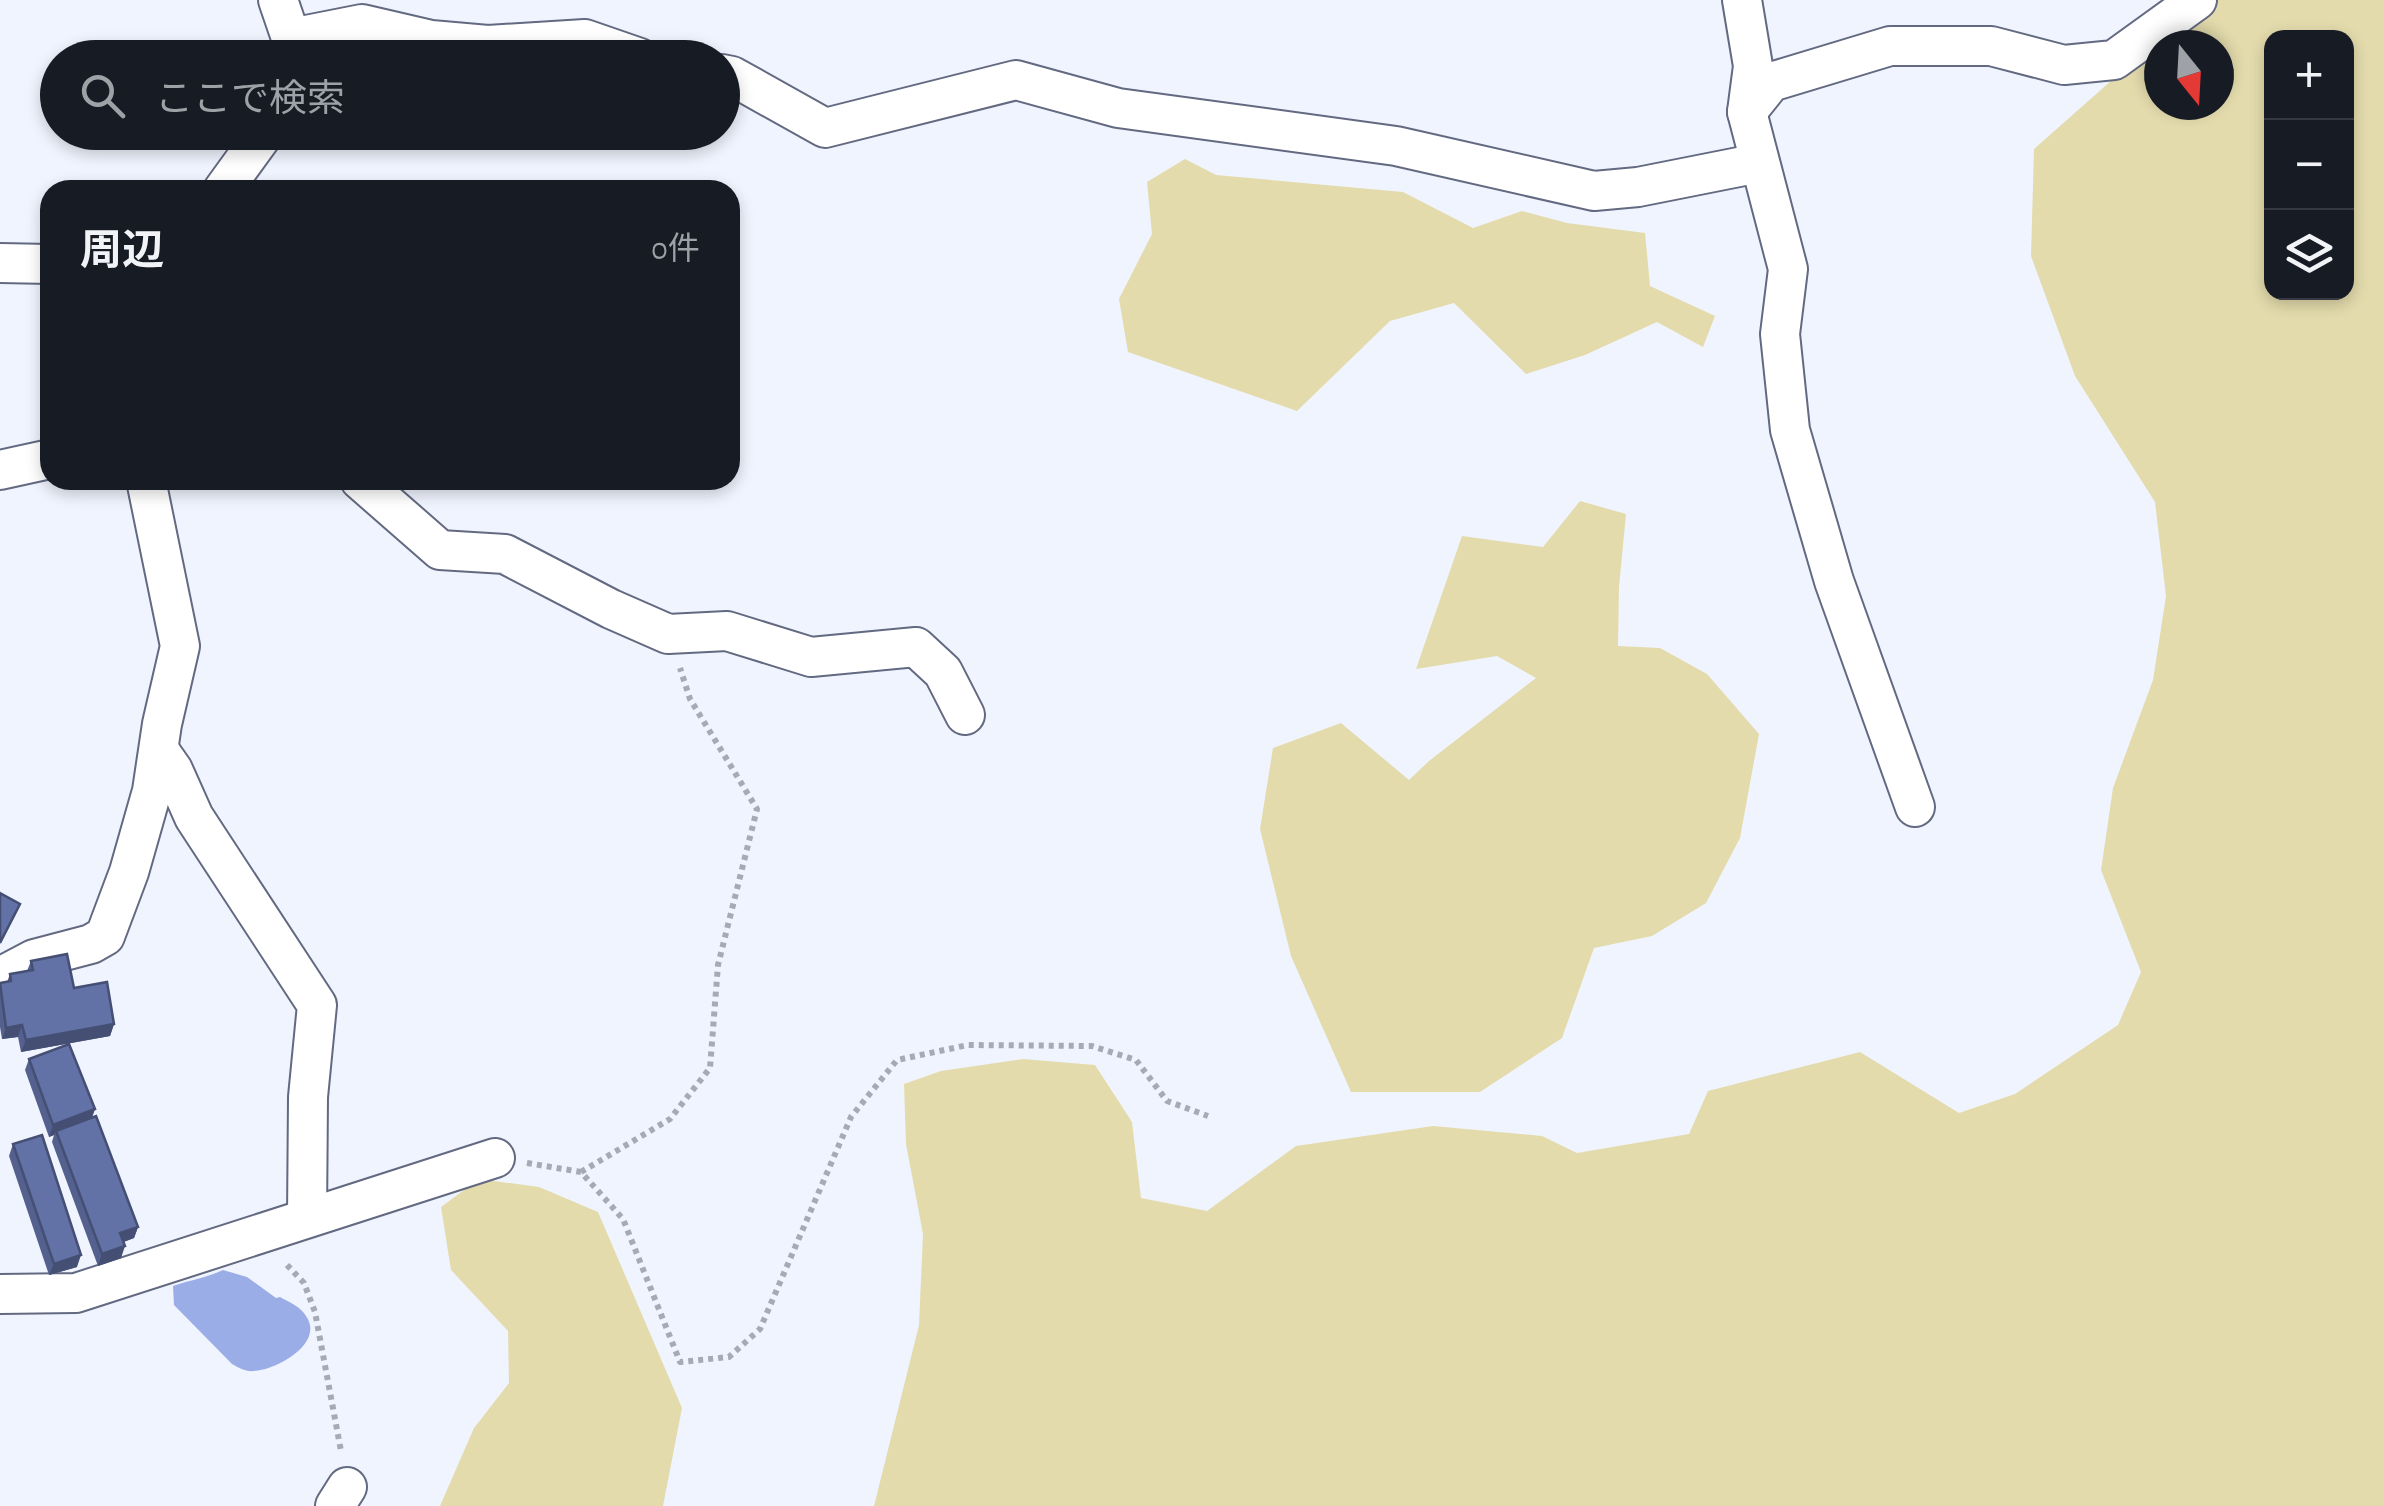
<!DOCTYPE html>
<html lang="ja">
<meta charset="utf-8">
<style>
:root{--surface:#171b24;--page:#20242c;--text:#f1f3f6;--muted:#9ea1a6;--line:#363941}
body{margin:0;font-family:"Alegreya Sans","Noto Sans JP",sans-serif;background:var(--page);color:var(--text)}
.controls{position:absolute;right:30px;top:30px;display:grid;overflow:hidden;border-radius:20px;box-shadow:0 5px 15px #0003}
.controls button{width:90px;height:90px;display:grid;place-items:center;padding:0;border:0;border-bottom:2px solid var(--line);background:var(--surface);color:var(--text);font:50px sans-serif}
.compass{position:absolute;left:2144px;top:30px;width:90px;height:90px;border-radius:50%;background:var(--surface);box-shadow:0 5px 15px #0003;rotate:162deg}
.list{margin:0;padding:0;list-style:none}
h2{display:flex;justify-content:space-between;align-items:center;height:130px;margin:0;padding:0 40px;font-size:42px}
h2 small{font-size:32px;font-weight:400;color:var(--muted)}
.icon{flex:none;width:55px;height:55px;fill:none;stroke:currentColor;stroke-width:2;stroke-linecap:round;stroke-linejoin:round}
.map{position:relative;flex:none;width:2384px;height:1506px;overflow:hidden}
.search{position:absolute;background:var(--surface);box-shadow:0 5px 15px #0003;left:40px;top:40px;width:700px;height:110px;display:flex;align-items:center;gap:25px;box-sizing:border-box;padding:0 35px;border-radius:55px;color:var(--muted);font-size:38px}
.panel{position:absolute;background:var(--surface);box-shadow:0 5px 15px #0003;left:40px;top:180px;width:700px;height:310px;border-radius:30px}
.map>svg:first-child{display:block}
.green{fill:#e3dbac;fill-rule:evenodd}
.water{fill:#9bade6}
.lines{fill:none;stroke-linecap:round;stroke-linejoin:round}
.minor-casing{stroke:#626980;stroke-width:42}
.path{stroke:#a6aab4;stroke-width:6;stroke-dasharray:5 5;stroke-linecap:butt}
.minor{stroke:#fff;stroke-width:38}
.wall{fill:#54618f}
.shaded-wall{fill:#454f74}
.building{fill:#6271a6;stroke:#454f74;stroke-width:2.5}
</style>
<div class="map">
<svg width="2384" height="1506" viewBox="0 0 2384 1506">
<rect width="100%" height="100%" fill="#f0f4fe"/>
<!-- green -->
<g class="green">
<path d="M2208,0H2384V1506H874L919,1325L923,1234L906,1144L904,1084L941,1071L1023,1059L1095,1065L1132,1122L1141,1198L1207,1211L1296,1146L1433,1126L1542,1136L1577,1153L1689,1134L1708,1091L1860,1052L1959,1113L2015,1094L2118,1025L2141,972L2101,870L2113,788L2153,680L2166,596L2155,502L2075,376L2031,256L2034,149L2199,3ZM2272,38H2346V292H2272ZM2159,45H2219V105H2159Z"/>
<polygon points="1185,159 1216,175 1403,192 1473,228 1522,211 1567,223 1645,233 1650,286 1715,316 1703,347 1657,322 1585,355 1526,374 1454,303 1390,321 1297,411 1128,352 1119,299 1152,234 1147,182"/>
<polygon points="1580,501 1626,514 1619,587 1618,646 1660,648 1707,674 1759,734 1740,838 1706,903 1652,936 1594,948 1562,1038 1480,1092 1351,1092 1291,956 1260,829 1273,748 1341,723 1409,780 1429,761 1536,678 1497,656 1416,669 1462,536 1543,547"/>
<polygon points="479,1179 539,1187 598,1212 682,1408 663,1506 440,1506 474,1428 509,1383 508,1331 451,1270 441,1207"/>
</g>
<!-- water -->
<path class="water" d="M223,1270L247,1277L276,1298L280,1297C289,1302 301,1307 306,1316C325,1343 277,1370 254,1371C246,1372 239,1368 232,1364L174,1305L173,1286C190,1280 206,1278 223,1270Z"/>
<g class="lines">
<!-- minor casing -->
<g class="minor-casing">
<g id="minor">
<polyline points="278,0 291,38 288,58"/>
<polyline points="1742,0 1753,66 1747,112 1788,269 1780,334 1790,430 1834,581 1915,807"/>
<polyline points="291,38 362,24 431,40 488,45 585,39 640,58"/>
<polyline points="722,74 732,76 825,128 1016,80 1118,108 1396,146 1594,191 1638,187 1759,163"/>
<polyline points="1747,112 1771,82 1890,46 1991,46 2064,65 2114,60 2197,0"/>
<polyline points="223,190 265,132"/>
<polyline points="0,263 50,264"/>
<polyline points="0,470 50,459"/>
<polyline points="360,480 440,550 505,554 611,609 668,634 727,631 811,657 916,647 943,672 965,715"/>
<polyline points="159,750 173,770 194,817 317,1005 308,1097 307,1218"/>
<polyline points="0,977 34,959 91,944 105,936 129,872 152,791 162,724 180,646 146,480"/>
<polyline points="0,1294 76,1293 495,1158"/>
<polyline points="335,1506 347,1487"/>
</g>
</g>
<!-- path -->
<g class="path">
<polyline points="527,1163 581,1172 623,1219 680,1362 729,1357 760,1329 851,1117 897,1060 968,1045 1092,1046 1136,1060 1167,1101 1208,1116"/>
<polyline points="581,1172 670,1119 710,1068 718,965 757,809 690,699 680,668"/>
<polyline points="287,1265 304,1283 315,1312 341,1451"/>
</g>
<!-- minor -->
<use href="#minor" class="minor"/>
</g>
<!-- wall -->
<g class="wall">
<polygon points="31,961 74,988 114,1024 110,1036 21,1052 18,1037 2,1039 0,1027 0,983 7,982 10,974 27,971"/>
<polygon points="29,1059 95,1109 92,1118 138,1227 134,1238 123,1242 121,1258 98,1266 52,1142 54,1135 49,1137 25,1070"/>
<polygon points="13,1144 77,1267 49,1275 9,1156"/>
</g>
<!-- shaded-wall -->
<g class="shaded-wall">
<polygon points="114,1024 110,1036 21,1052 26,1040"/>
<polygon points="22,1025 18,1037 2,1039 6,1028"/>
<polygon points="95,1109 90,1121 56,1131 54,1135 49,1137 53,1125"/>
<polygon points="138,1227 134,1238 116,1245 120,1233"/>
<polygon points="125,1246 121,1258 98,1266 102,1254"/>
<polygon points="81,1255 77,1267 49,1275 54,1264"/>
</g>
<!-- building -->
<g class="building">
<polygon points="0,893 20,904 0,943"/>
<polygon points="67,954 74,988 107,982 114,1024 26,1040 22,1025 6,1028 0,983 11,981 10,974 33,970 31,961"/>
<polygon points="69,1044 95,1109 53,1125 29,1059"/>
<polygon points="96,1116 138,1227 120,1233 125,1246 102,1254 56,1131"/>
<polygon points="42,1135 81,1255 54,1264 13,1144"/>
</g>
</svg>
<div class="controls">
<button>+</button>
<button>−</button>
<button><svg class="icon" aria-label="layers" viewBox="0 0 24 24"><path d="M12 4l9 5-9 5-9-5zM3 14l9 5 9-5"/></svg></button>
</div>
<svg class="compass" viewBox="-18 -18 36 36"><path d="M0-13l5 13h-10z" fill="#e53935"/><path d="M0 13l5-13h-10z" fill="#9ea1a6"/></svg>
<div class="search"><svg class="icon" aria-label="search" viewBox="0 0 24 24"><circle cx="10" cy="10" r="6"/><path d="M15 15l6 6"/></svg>ここで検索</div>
<section class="panel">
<h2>周辺<small>0件</small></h2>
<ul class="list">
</ul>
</section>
</div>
